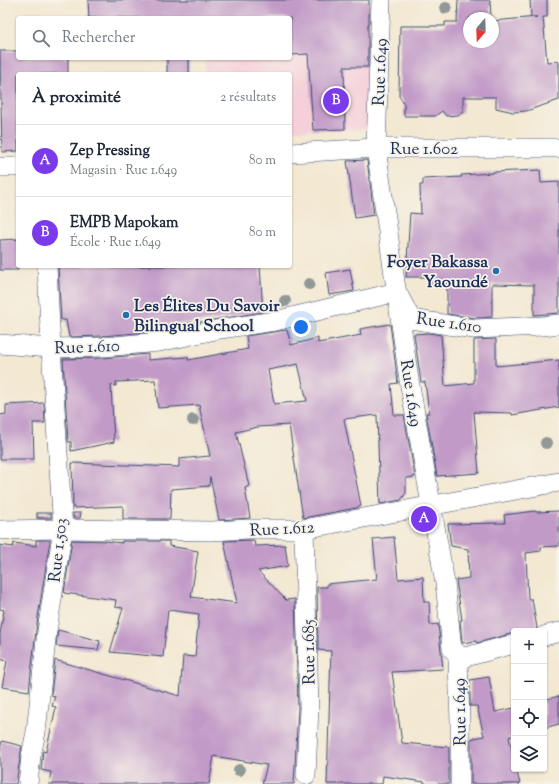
<!DOCTYPE html>
<html lang="fr">
<meta charset="utf-8">
<style>
:root{--surface:#fff;--page:#f2f2f3;--text:#1f2937;--muted:#747a83;--line:#e0e1e3;--accent:#7c3aed}
body{margin:0;font-family:"Sorts Mill Goudy",serif;background:var(--page);color:var(--text)}
.controls{position:absolute;right:12px;bottom:12px;display:grid;overflow:hidden;border-radius:4px;box-shadow:0 1px 3px #0004}
.controls button{width:36px;height:36px;display:grid;place-items:center;padding:0;border:0;border-bottom:1px solid var(--line);background:var(--surface);color:var(--text);font:20px sans-serif}
.compass{position:absolute;left:463px;top:12px;width:36px;height:36px;border-radius:50%;background:var(--surface);box-shadow:0 1px 3px #0004;rotate:199deg}
.you{position:absolute;left:301px;top:327px;width:14px;height:14px;margin:-10px;border:3px solid #fff;border-radius:50%;background:#1a73e8;box-shadow:0 0 0 6px #1a73e833}
.badge{display:grid;place-items:center;width:26px;height:26px;border-radius:50%;background:var(--accent);color:#fff;font-size:13px;font-weight:700}
.pin{position:absolute;translate:-50% -50%;border:2px solid #fff;box-shadow:0 1px 4px #0006}
.list{margin:0;padding:0;list-style:none}
h2{display:flex;justify-content:space-between;align-items:center;height:52px;margin:0;padding:0 16px;font-size:17px}
h2 small{font-size:13px;font-weight:400;color:var(--muted)}
.list li{display:grid;grid-template-columns:26px 1fr auto;gap:12px;align-items:center;box-sizing:border-box;height:72px;padding:0 16px;border-top:1px solid var(--line)}
.list b{display:block;font-size:15px;white-space:nowrap}
.list p{margin:0;font-size:13px;white-space:nowrap;color:var(--muted)}
.list em{font-size:13px;font-style:normal;color:var(--muted)}
.icon{flex:none;width:22px;height:22px;fill:none;stroke:currentColor;stroke-width:2;stroke-linecap:round;stroke-linejoin:round}
.map{position:relative;flex:none;width:559px;height:784px;overflow:hidden}
.search{position:absolute;background:var(--surface);box-shadow:0 1px 3px #0004;left:16px;top:16px;width:276px;height:44px;display:flex;align-items:center;gap:10px;box-sizing:border-box;padding:0 14px;border-radius:4px;color:var(--muted);font-size:15px}
.panel{position:absolute;background:var(--surface);box-shadow:0 1px 3px #0004;left:16px;top:72px;width:276px;height:196px;border-radius:4px}
.map>svg:first-child{display:block}
.built{fill:#f5cfd9}
.building{fill:#c19ac7;fill-rule:evenodd}
.lines{fill:none;stroke-linecap:round;stroke-linejoin:round}
.minor-casing{stroke:#3b4b6f;stroke-width:20}
.minor{stroke:#fff;stroke-width:19}
.tree{fill:#919997}
.poi-dot{fill:#1f6fb2;stroke:#f7f3e8;stroke-width:1.5}
.labels{text-anchor:middle;stroke-width:3.5;stroke-linejoin:round;paint-order:stroke}
.street-label{font-size:17px;fill:#1b2f5e;stroke:#f7f3e8}
.poi-label{font-size:17px;font-weight:bold;fill:#1b2f5e;stroke:#f7f3e8;text-anchor:end}
</style>
<div class="map">
<svg width="559" height="784" viewBox="0 0 559 784">
<rect width="100%" height="100%" fill="#f7f3e8"/>
<filter id="ink" filterUnits="userSpaceOnUse"><feTurbulence type="fractalNoise" baseFrequency=".025" numOctaves="2"/><feDisplacementMap in="SourceGraphic" scale="8" xChannelSelector="R" yChannelSelector="G"/><feConvolveMatrix kernelMatrix="1 2 1 2 8 2 1 2 1" color-interpolation-filters="sRGB"/></filter>
<filter id="wash" filterUnits="userSpaceOnUse"><feTurbulence type="fractalNoise" baseFrequency=".012" numOctaves="4" result="noise"/><feDisplacementMap in="SourceGraphic" scale="16" xChannelSelector="R" yChannelSelector="G"/><feGaussianBlur stdDeviation="0.9" result="paint"/><feColorMatrix in="noise" values="0 0 0 0 0 0 0 0 0 0 0 0 0 0 0 0 0 1.4 0 .05"/><feComposite in="paint" operator="in"/></filter>
<g filter="url(#wash)">
<rect width="100%" height="100%" fill="#f3e8d2"/>
<!-- built -->
<polygon class="built" points="380,23 382,129 290,130 290,74 206,74 205,58 290,58 290,27 313,25"/>
<g id="blocks">
<!-- building -->
<g class="building">
<polygon points="88,0 369,0 369,24 368,24 368,67 344,67 345,129 313,130 308,54 290,55 290,18 89,18"/>
<polygon points="458,0 490,0 491,18 469,18 469,42 493,42 493,21 537,17 531,17 530,0 547,0 547,17 543,17 547,62 559,61 559,100 526,111 513,112 496,108 496,97 463,97 463,111 458,115 446,116 442,111 435,116 404,116 404,104 399,96 400,26 445,26 445,22 457,22"/>
<polygon points="0,51 18,51 18,58 68,58 68,74 18,74 18,151 2,152"/>
<rect x="167" y="58" width="22" height="16"/>
<polygon points="367,160 374,215 355,218 347,161"/>
<polygon points="540,170 541,183 559,182 559,313 534,315 534,285 492,284 492,317 475,318 447,314 447,284 431,286 430,277 406,277 410,213 421,214 420,185 423,185 423,179 462,177 461,175 493,173 493,172"/>
<polygon points="18,239 18,270 0,270 0,240"/>
<polygon points="58,266 260,266 263,312 201,322 148,326 148,332 102,336 69,337 66,320 61,320"/>
<polygon points="350,269 354,291 329,295 326,273"/>
<path d="M390,324L398,383L391,384L394,415H404L415,477L406,478V493L401,500L380,504L377,415L344,419L361,506L356,508L303,518L289,425L258,427L236,432L249,486L245,488L250,518L219,520L210,477L209,486L171,489L170,519H123V506L73,508L72,463L179,467V459L210,456L199,405L158,408L155,380L116,382V386L111,385L114,442L71,451V442H68L63,359L104,358L148,354V360L188,357V360L248,349L246,336L287,330L291,345L318,338V343L361,335L360,329ZM298,364L307,401L274,404L268,370Z"/>
<polygon points="429,333 441,335 445,386 474,383 474,340 496,339 496,366 559,360 559,407 512,415 512,413 474,412 479,473 437,476 426,413 429,413 425,382 421,382 414,334"/>
<polygon points="44,403 45,423 33,423 34,459 0,459 0,415 6,414 6,405"/>
<polygon points="535,511 536,512 559,511 559,546 541,547 541,551 526,553 528,599 532,599 537,628 535,631 514,631 514,633 477,643 476,641 462,643 460,620 462,620 456,580 469,578 468,549 451,546 448,524 505,523 504,515"/>
<rect x="37" y="513" width="14" height="5"/>
<polygon points="73,513 81,513 80,518 73,518"/>
<polygon points="394,537 398,579 423,577 424,602 429,602 430,625 438,624 443,669 392,672 402,743 449,747 449,784 425,784 425,782 383,776 382,784 327,784 331,651 318,650 317,587 327,587 327,584 377,579 373,539"/>
<polygon points="36,540 50,540 36,630 29,691 2,687 7,661 0,659 0,634 4,610 0,609 0,545 13,547 14,543 36,546"/>
<polygon points="72,540 104,541 122,543 122,541 169,541 169,546 198,551 191,597 237,603 224,541 254,540 255,546 285,545 288,566 258,571 286,600 295,599 298,708 294,784 262,784 267,765 214,756 209,784 49,784 51,772 41,770 43,751 46,752 56,707 52,706 55,696 51,695 55,660 180,696 183,656 195,657 199,614 168,610 163,657 110,652 123,608 115,607 116,600 64,593"/>
<polygon points="58,630 100,641 98,650 56,646"/>
<polygon points="489,677 495,712 514,708 514,735 509,737 514,760 514,769 516,769 520,784 471,784 471,739 484,736 477,706 470,706 470,680"/>
<polygon points="559,696 559,724 544,728 544,700"/>
<polygon points="2,741 22,746 16,784 0,784 0,749"/>
</g>
</g>
</g>
<g filter="url(#ink)">
<use href="#blocks" fill-opacity="0" stroke="#3b4b6f" stroke-width="1"/>
<g class="lines">
<!-- minor casing -->
<g class="minor-casing">
<g id="minor">
<polyline points="381,0 376,148 409,380 445,583 452,649 457,653 458,659 460,722 460,784"/>
<polyline points="290,153 376,148 559,148"/>
<polyline points="0,167 18,167"/>
<polyline points="0,344 51,348 103,347 159,342 220,329 275,321 397,292 411,319 474,329 543,326 559,324"/>
<polyline points="304,529 309,708 306,775"/>
<polyline points="0,530 63,529 211,531 249,529 304,529 559,482"/>
<polyline points="544,636 559,632"/>
<polyline points="458,659 514,644"/>
<polyline points="28,784 31,756 36,732 47,631 63,529 51,348 47,266"/>
</g>
</g>
<!-- minor -->
<use href="#minor" class="minor"/>
</g>
<!-- trees -->
<g class="tree">
<circle cx="446" cy="8" r="6"/>
<circle cx="309" cy="284" r="6"/>
<circle cx="285" cy="301" r="6"/>
<circle cx="193" cy="420" r="6"/>
<circle cx="546" cy="443" r="6"/>
<circle cx="239" cy="770" r="6"/>
</g>
</g>
<!-- markers -->
<g class="poi-dot">
<circle cx="496" cy="271" r="4"/>
<circle cx="126" cy="315" r="4"/>
</g>
<g class="labels">
<!-- street labels -->
<g class="street-label">
<text transform="translate(379 72) rotate(-88)" y="6">Rue 1.649</text>
<text x="424" y="154">Rue 1.602</text>
<text transform="translate(449 322) rotate(8)" y="6">Rue 1.610</text>
<text transform="translate(87 346) rotate(-2)" y="6">Rue 1.610</text>
<text transform="translate(412 393) rotate(81)" y="6">Rue 1.649</text>
<text transform="translate(282 528) rotate(-3)" y="6">Rue 1.612</text>
<text transform="translate(57 550) rotate(-84)" y="6">Rue 1.503</text>
<text transform="translate(308 652) rotate(-91)" y="6">Rue 1.685</text>
<text transform="translate(459 712) rotate(-91)" y="6">Rue 1.649</text>
</g>
<!-- poi labels -->
<g class="poi-label">
<text x="488" y="267">Foyer Bakassa<tspan x="488" dy="20">Yaoundé</tspan></text>
<text x="134" y="311" text-anchor="start">Les Élites Du Savoir<tspan x="134" dy="20">Bilingual School</tspan></text>
</g>
</g>
</svg>
<div class="controls">
<button>+</button>
<button>−</button>
<button><svg class="icon" aria-label="locate" viewBox="0 0 24 24"><circle cx="12" cy="12" r="6"/><path d="M12 2v4M12 18v4M2 12h4M18 12h4"/></svg></button>
<button><svg class="icon" aria-label="layers" viewBox="0 0 24 24"><path d="M12 4l9 5-9 5-9-5zM3 14l9 5 9-5"/></svg></button>
</div>
<svg class="compass" viewBox="-18 -18 36 36"><path d="M0-13l5 13h-10z" fill="#e53935"/><path d="M0 13l5-13h-10z" fill="#747a83"/></svg>
<div class="you"></div>
<div class="pin badge" style="left:424px;top:519px">A</div>
<div class="pin badge" style="left:336px;top:101px">B</div>
<div class="search"><svg class="icon" aria-label="search" viewBox="0 0 24 24"><circle cx="10" cy="10" r="6"/><path d="M15 15l6 6"/></svg>Rechercher</div>
<section class="panel">
<h2>À proximité<small>2 résultats</small></h2>
<ul class="list">
<li><span class="badge">A</span><div><b>Zep Pressing</b><p>Magasin · Rue 1.649</p></div><em>80 m</em></li>
<li><span class="badge">B</span><div><b>EMPB Mapokam</b><p>École · Rue 1.649</p></div><em>80 m</em></li>
</ul>
</section>
</div>
